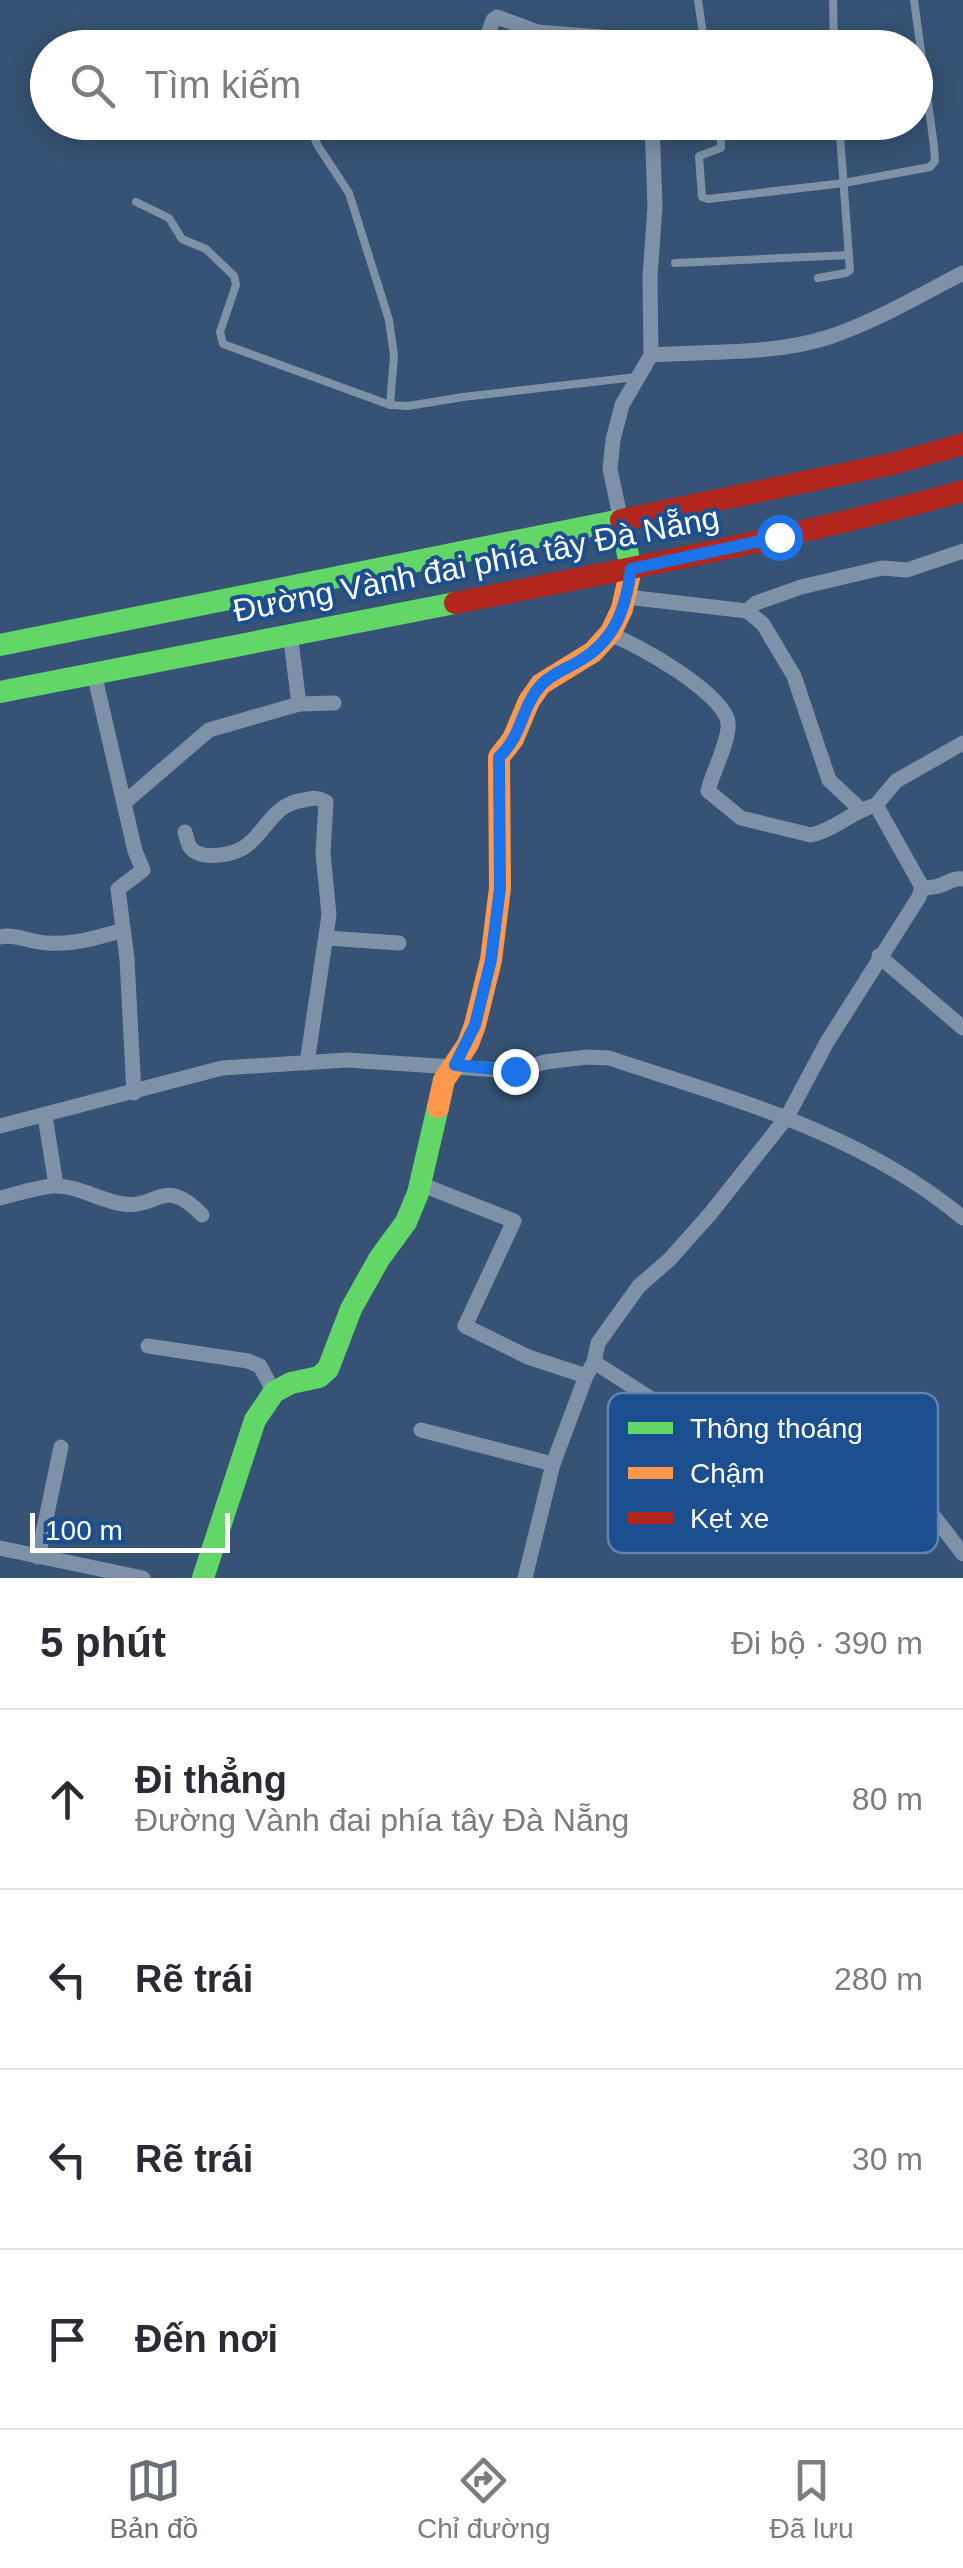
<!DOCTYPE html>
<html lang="vi">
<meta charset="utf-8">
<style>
:root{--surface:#fff;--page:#f7f7f7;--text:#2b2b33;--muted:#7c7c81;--line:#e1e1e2;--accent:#6b6f79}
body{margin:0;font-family:Arial,sans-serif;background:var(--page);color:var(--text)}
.scale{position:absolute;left:30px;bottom:25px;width:200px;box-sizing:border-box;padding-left:10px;border:5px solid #fff;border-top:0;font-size:28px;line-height:35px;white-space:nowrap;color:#fff;-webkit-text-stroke:8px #1b4f8f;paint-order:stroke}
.stop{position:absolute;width:30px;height:30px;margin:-22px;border:8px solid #1a73e8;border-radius:50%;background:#fff}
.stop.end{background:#1a73e8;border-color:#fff;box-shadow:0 2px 10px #0008}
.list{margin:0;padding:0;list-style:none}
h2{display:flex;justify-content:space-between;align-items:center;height:130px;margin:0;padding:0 40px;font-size:42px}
h2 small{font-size:32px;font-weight:400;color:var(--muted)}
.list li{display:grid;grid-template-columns:65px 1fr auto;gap:30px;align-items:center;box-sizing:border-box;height:180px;padding:0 40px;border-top:2px solid var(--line)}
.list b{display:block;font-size:38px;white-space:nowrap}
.list p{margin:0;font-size:32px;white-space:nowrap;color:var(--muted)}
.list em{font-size:32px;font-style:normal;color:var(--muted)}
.icon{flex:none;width:55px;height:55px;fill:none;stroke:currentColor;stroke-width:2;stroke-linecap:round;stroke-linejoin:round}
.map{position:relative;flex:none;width:963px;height:1578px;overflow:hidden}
.search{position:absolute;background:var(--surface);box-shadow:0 5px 25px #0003;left:30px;right:30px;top:30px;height:110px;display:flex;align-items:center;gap:25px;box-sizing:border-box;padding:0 35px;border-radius:55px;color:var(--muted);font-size:38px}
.sheet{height:850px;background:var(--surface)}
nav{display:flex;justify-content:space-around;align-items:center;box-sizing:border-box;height:140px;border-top:2px solid var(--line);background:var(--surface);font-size:28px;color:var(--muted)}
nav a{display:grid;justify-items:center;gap:5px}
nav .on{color:var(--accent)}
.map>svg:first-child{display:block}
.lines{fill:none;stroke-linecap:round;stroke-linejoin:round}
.lane{stroke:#7d92a8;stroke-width:8}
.street{stroke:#7d92a8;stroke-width:15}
.fast{stroke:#63d668;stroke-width:22}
.slow{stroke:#ff974d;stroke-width:22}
.jam{stroke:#b3261e;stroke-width:22}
.route{stroke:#1a73e8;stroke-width:12}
.labels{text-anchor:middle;stroke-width:8;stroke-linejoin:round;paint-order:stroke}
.street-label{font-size:32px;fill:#fff;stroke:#1b4f8f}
.key{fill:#1b4f8f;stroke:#5f84b1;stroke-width:2.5}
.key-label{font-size:28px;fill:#fff}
</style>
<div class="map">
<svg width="963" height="1578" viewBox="0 0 963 1578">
<rect width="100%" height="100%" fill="#365274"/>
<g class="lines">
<!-- lane -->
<g class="lane">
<polyline points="698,0 705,48"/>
<polyline points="833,0 834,48"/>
<polyline points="307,122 318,146 349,193 389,320 394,356 390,405"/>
<path d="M715,122C740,141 770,132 798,122"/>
<polyline points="721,127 721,148 699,156 702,197 708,199 844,183 930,167 935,161 934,146 914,0"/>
<polyline points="136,202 169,218 182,239 206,249 234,276 236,285 220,332 223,344 390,405 408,406 463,397 636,377"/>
<polyline points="675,263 849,255"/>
<polyline points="818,278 846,273 850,270 839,122"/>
</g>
<!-- street -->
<g class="street">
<polyline points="483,48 493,20 497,17 538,32 626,39 639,48"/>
<path d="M651,355C708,351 774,355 829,337C875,322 920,295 963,273"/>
<polyline points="621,521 610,469 613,440 622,405 651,355 650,277 655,206 652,122"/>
<polyline points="627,597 747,611 756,603 801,587 882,568 907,570 963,551"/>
<polyline points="747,611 763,624 794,676 829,780 860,809"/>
<path d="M610,635C636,642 726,695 728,723C730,740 712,773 708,791L741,818L811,835C835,830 852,811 876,805"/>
<polyline points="94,673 135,851 143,870 118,889 127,959 134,1093"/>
<polyline points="299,704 334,703"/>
<polyline points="124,803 209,730 299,704 290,633"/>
<path d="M185,832C185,833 189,847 190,847C200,861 231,855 243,848C267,833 271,804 304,800C313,798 318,797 326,802L323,853L329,915L307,1063"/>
<path d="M922,887C944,890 948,877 963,879"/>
<path d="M0,937C15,933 32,943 49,943C73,945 100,937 123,930"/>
<polyline points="327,938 399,943"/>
<polyline points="879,956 963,1028"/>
<polyline points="45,1116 56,1185"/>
<path d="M0,1126L222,1068L347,1060L515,1071L545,1062L588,1057L609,1058C733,1099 861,1133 963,1218"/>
<polyline points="420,1184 514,1221 465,1326 528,1357 586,1376"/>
<path d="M0,1198C17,1194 37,1187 54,1186C76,1185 101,1201 123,1204C159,1209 163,1175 202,1215"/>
<polyline points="148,1346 248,1361 260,1366 274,1392"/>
<polyline points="594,1362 709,1436 790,1470 845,1455 860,1457 932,1514 963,1554"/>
<polyline points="421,1430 553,1464"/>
<polyline points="0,1548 143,1578"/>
<polyline points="38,1557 61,1447"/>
<polyline points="525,1578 553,1464 586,1376 594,1362 598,1343 639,1286 669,1260 710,1214 787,1117 827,1042 919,897 922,887 876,805 896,781 963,743"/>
</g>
<!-- fast -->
<g class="fast">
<polyline points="621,521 631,569"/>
<polyline points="0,645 621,520"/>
<polyline points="0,692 455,603"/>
<polyline points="203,1578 255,1420 274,1392 291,1383 319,1377 328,1369 351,1309 379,1259 406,1222 418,1193 438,1107"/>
</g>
<!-- slow -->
<polyline class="slow" points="438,1107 444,1080 468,1044 475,1025 491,960 500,888 499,757 513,739 529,701 541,684 593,652 611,632 622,609 631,569"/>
<!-- jam -->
<g class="jam">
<polyline points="621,520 896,463 963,444"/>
<path d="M455,603C625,570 796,537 963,491"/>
</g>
</g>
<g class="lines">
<!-- route -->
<path class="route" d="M515,1071L455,1065L475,1025L491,960L500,888L499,757C523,735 521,706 542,684C553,673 568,668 581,660C616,639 626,607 631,569L779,537"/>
</g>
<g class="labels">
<!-- street labels -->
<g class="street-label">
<text transform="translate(476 564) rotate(-11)" y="11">Đường Vành đai phía tây Đà Nẵng</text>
</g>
</g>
<!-- legend -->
<rect x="608" y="1393" width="330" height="160" rx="15" class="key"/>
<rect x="628" y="1422" width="45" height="12" fill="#63d668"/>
<rect x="628" y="1467" width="45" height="12" fill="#ff974d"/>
<rect x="628" y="1512" width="45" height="12" fill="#b3261e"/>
<g class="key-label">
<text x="690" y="1438">Thông thoáng</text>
<text x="690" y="1483">Chậm</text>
<text x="690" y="1528">Kẹt xe</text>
</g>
</svg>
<div class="scale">100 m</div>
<div class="stop" style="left:779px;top:537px"></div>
<div class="stop end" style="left:515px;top:1071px"></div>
<div class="search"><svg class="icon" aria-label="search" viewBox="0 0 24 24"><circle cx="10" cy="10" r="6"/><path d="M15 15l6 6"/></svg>Tìm kiếm</div>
</div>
<section class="sheet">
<h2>5 phút<small>Đi bộ · 390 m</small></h2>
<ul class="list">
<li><svg class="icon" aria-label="ahead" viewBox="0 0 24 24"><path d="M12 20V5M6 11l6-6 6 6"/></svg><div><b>Đi thẳng</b><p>Đường Vành đai phía tây Đà Nẵng</p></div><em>80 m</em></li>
<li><svg class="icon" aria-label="left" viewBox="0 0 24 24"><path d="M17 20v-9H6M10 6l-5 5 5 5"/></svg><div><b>Rẽ trái</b></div><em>280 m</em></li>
<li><svg class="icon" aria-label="left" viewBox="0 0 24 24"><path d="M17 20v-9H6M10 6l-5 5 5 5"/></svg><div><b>Rẽ trái</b></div><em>30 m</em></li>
<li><svg class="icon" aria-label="arrive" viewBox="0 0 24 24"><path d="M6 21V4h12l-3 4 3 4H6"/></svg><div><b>Đến nơi</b></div></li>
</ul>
</section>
<nav>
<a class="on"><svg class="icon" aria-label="map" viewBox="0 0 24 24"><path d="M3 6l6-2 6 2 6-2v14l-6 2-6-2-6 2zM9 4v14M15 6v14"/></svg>Bản đồ</a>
<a><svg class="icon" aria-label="directions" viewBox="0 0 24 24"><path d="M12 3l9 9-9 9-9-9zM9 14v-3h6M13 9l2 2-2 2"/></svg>Chỉ đường</a>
<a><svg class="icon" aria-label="saved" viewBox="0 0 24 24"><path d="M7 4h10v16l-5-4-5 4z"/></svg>Đã lưu</a>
</nav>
